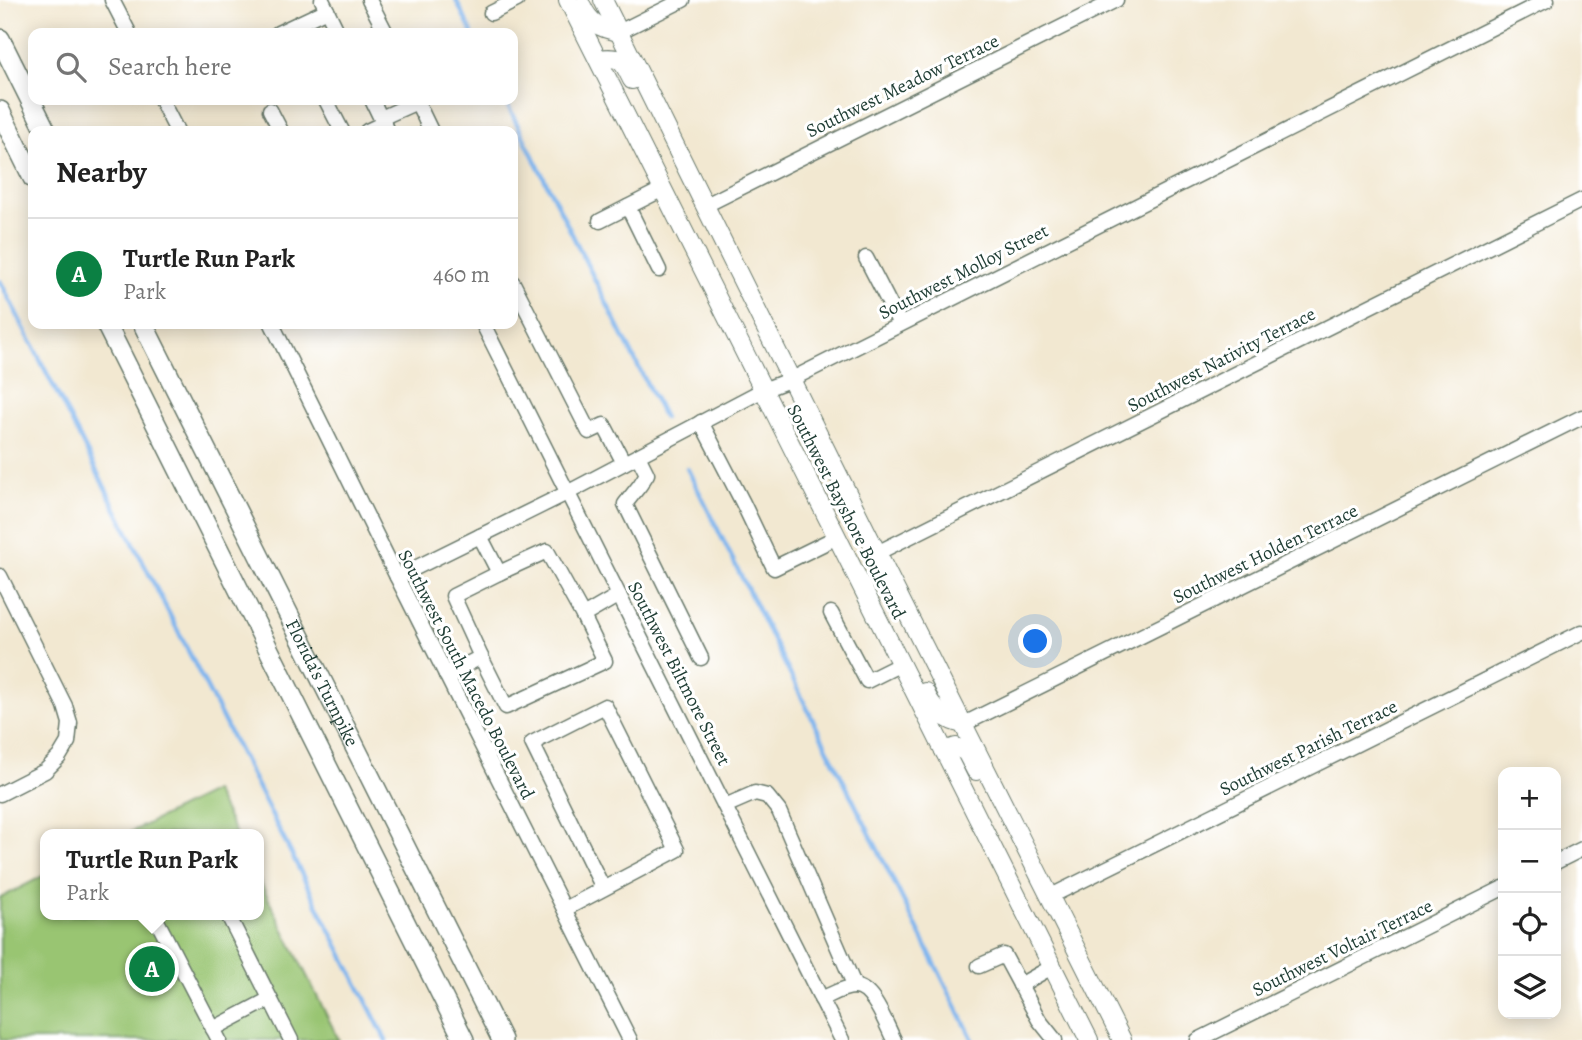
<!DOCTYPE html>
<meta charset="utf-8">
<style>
:root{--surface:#fff;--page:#f6f6f6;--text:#222;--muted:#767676;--line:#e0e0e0;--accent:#0b8043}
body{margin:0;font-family:Alegreya,serif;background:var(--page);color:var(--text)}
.controls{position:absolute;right:21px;bottom:21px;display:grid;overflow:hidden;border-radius:14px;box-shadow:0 4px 18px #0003}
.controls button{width:63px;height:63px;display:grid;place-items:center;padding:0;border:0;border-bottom:2px solid var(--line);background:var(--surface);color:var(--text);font:35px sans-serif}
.you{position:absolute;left:1036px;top:642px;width:24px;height:24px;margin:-18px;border:5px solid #fff;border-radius:50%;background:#1a73e8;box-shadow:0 0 0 10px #1a73e833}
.badge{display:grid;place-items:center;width:46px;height:46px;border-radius:50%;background:var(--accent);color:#fff;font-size:23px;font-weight:700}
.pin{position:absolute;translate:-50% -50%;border:4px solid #fff;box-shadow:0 2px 7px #0006}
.popup{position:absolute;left:40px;top:829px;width:224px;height:91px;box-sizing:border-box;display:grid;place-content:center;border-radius:14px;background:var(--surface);filter:drop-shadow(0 2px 5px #0005);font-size:23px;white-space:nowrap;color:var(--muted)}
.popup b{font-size:26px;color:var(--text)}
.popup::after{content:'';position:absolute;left:50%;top:100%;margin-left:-14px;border:14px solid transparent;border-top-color:var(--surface)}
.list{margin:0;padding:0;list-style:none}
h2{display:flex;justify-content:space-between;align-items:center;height:91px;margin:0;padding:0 28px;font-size:30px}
h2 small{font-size:23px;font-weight:400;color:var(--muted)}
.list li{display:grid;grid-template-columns:46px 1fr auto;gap:21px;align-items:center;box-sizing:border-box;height:112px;padding:0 28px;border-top:2px solid var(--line)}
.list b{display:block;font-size:26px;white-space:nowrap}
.list p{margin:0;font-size:23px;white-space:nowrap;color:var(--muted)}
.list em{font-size:23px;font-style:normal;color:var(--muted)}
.icon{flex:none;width:38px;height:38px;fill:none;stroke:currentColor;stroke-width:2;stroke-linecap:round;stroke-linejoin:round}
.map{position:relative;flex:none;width:1582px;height:1040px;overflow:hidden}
.search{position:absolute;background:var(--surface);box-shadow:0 4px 18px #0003;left:28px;top:28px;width:490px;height:77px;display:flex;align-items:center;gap:18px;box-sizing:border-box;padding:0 24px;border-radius:14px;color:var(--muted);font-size:26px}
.panel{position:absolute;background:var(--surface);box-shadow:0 4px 18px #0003;left:28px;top:126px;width:490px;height:203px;border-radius:14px}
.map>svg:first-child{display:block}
.green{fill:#99c572;stroke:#5c8153;stroke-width:2}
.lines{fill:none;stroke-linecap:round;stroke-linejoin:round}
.stream{stroke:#7fb5ee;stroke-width:4.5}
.minor-casing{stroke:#69796b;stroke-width:17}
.major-casing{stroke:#69796b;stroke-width:20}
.highway-casing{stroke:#69796b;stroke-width:22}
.minor{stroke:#fff;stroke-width:14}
.major{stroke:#fff;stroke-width:18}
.highway{stroke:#fff;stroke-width:19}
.labels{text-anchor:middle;stroke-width:6;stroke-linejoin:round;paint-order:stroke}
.street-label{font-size:19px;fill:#1f3d34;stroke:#fff}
</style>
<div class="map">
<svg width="1582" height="1040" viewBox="0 0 1582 1040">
<rect width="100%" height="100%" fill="#fff"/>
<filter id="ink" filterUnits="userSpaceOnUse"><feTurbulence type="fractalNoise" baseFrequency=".0143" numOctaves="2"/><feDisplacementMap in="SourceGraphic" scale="14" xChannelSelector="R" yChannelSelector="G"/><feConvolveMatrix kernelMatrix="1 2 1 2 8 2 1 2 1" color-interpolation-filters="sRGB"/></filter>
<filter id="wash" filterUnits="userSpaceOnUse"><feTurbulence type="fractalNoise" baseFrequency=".00686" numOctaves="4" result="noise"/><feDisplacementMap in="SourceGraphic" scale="28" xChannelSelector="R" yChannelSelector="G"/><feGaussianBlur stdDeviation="1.57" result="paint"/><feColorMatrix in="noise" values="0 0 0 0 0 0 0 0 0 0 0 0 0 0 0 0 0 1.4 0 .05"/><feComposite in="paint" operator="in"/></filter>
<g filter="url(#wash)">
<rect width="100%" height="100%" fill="#f2e8d1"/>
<!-- green -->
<g class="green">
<polygon points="214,791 236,834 127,834"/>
<polygon points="45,875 45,915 259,915 259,880 339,1040 0,1040 0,898"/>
</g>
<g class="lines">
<!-- stream -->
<g class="stream">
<polyline points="456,0 472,33"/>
<polyline points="505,100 664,418"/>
<polyline points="0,281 386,1040"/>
<polyline points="687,468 973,1040"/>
</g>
</g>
</g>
<g filter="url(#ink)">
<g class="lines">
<!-- minor casing -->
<g class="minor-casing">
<g id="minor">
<polyline points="112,0 129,33"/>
<polyline points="322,0 338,33"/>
<polyline points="369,0 386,33"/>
<polyline points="491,13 517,0"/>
<polyline points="619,32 683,0"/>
<polyline points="278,33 327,10"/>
<polyline points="161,100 177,131"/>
<polyline points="326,100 342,131"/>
<polyline points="372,100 387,131"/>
<polyline points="270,110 281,131"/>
<polyline points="381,118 417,102 431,131"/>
<polyline points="367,131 384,123"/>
<polyline points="706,205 1116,0"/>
<polyline points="628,207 659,270"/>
<polyline points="600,221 663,189"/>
<polyline points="866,258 900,324"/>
<polyline points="513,283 589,432 604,425 624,463"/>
<polyline points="272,324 397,577 630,1040"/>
<polyline points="483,324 842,1040"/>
<polyline points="701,422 743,503 774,568 837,537"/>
<polyline points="638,456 647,474 640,485 625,504 701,658"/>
<polyline points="877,553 1582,200"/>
<polyline points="499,573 547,551 583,616 619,595"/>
<polyline points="0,576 65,706 70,723 68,742 59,757 45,771 0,794"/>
<polyline points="397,577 567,493 763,390 792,379 1547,0"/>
<polyline points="831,613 867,681 901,664"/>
<polyline points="481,657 506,707 605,661 583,616"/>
<polyline points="446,675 481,657 453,596 499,573 480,536"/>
<polyline points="964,724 1582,417"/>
<polyline points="725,806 755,793 767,796 779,811 855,987"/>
<polyline points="1556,862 1582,849"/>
<polyline points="1051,896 1582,632"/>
<polyline points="565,909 677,850 605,706 532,743 603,888"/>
<polyline points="154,915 219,1040"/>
<polyline points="228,915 291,1040"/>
<polyline points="979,966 1004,955 1039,1020 1055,1040"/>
<polyline points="1020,985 1052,967"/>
<path d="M821,999C831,995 843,987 854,987C873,986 886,1025 894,1040"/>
<polyline points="213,1029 270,999"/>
<polyline points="1198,1040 1503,888"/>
</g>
</g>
<!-- major casing -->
<g class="major-casing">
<g id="major">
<polyline points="568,0 1089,1040"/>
<polyline points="603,0 877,553 1122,1040"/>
<path d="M582,6C590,24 600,28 619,32"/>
<path d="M598,59C622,56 622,60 632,80"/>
<path d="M925,692C932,708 946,722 964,724"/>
<polyline points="944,751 956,747 966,752 976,771"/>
</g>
</g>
<!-- highway casing -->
<g class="highway-casing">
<g id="highway">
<polyline points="0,39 46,131"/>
<polyline points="0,111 33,178"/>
<polyline points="106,324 464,1040"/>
<path id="s1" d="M143,324L502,1040"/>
</g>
</g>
<!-- minor -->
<use href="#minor" class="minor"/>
<!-- major -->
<use href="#major" class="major"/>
<!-- highway -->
<use href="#highway" class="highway"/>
</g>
</g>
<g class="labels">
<!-- street labels -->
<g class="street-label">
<text transform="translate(902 85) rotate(-26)" y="7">Southwest Meadow Terrace</text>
<text transform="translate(963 271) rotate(-27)" y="7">Southwest Molloy Street</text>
<text transform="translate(1221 359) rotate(-27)" y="7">Southwest Nativity Terrace</text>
<text transform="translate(847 511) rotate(63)" y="7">Southwest Bayshore Boulevard</text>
<text transform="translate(1265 553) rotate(-26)" y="7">Southwest Holden Terrace</text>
<text transform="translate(680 673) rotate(63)" y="7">Southwest Biltmore Street</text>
<text transform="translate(467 674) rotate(63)" y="7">Southwest South Macedo Boulevard</text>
<text dy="7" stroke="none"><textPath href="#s1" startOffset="401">Florida's Turnpike</textPath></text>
<text transform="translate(1308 747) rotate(-26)" y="7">Southwest Parish Terrace</text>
<text transform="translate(1342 947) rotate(-26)" y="7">Southwest Voltair Terrace</text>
</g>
</g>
</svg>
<div class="controls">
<button>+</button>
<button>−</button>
<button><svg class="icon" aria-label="locate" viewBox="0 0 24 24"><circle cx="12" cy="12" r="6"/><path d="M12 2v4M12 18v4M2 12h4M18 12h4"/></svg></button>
<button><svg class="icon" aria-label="layers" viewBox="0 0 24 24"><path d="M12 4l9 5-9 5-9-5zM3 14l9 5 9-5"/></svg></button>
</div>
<div class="you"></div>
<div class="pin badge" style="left:152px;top:969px">A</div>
<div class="popup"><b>Turtle Run Park</b>Park</div>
<div class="search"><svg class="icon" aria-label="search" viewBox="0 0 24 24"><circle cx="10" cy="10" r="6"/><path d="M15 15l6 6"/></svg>Search here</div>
<section class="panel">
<h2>Nearby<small></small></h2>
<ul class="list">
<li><span class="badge">A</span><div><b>Turtle Run Park</b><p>Park</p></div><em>460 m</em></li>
</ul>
</section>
</div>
